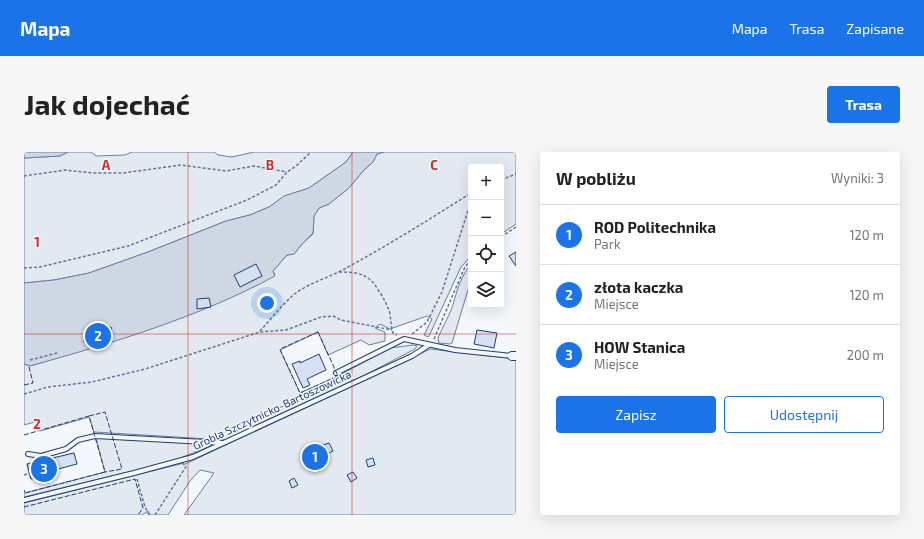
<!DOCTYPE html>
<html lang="pl">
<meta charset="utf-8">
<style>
:root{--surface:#fff;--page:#f6f6f6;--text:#222;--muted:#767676;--line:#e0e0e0;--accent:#1a73e8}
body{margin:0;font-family:"Exo 2",sans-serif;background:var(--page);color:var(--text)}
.controls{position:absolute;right:12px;top:12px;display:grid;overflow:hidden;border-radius:4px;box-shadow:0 4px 16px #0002}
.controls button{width:36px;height:36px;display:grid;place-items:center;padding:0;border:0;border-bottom:1px solid var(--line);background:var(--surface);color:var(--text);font:20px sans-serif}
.you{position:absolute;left:243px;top:151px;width:14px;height:14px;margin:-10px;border:3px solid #fff;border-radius:50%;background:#1a73e8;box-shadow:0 0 0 6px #1a73e833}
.badge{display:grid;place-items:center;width:26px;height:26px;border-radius:50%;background:var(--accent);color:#fff;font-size:13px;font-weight:700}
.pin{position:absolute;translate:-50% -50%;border:2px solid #fff;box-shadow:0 1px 4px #0006}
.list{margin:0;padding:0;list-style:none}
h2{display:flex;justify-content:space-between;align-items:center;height:52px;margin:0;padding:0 16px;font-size:17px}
h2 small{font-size:13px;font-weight:400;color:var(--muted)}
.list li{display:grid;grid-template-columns:26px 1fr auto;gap:12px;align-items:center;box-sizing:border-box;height:60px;padding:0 16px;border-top:1px solid var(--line)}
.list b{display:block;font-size:15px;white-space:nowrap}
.list p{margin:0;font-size:13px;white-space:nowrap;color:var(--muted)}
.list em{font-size:13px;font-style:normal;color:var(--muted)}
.actions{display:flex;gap:8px;padding:12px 16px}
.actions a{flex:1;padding:9px 0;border:1px solid var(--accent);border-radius:4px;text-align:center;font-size:14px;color:var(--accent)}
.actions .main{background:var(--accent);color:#fff}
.icon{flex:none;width:22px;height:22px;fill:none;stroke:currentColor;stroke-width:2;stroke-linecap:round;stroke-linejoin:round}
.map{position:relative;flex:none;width:492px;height:363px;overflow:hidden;border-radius:4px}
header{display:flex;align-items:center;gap:24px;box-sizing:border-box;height:56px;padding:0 20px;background:var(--accent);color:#fff}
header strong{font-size:19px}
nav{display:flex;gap:22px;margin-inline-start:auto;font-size:14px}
.intro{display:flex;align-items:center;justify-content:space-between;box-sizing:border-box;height:96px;padding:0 24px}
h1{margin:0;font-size:28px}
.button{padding:10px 18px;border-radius:4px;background:var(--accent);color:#fff;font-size:14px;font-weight:700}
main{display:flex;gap:24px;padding:0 24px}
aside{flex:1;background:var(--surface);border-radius:4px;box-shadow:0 4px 16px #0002}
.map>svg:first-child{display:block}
.green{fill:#e3e9f0;stroke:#687fa3}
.water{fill:#cfd7e4;stroke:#687fa3}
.building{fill:#d5e0f0;stroke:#1d3f73}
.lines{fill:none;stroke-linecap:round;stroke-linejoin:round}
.lane-casing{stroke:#1d3f73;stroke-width:6}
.street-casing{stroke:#1d3f73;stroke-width:10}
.path{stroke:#5e769c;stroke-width:1.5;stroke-dasharray:3 2;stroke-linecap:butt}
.lane{stroke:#f4f7fb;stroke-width:4}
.street{stroke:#f4f7fb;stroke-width:8}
.fence{stroke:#1d3f73;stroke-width:1;stroke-dasharray:5 2;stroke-linecap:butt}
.grid{fill:none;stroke:#d62828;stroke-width:1;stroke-opacity:0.55}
.labels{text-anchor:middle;stroke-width:3;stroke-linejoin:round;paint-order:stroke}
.street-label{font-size:11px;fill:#1d3f73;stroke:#f4f7fb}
.grid-label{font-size:13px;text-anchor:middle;font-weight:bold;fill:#d62828;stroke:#f4f7fb;stroke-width:3;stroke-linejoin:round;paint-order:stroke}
</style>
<header>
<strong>Mapa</strong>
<nav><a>Mapa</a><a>Trasa</a><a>Zapisane</a></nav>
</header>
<div class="intro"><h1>Jak dojechać</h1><a class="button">Trasa</a></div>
<main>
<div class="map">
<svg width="492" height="363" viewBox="0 0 492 363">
<rect width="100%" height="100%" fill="#f4f7fb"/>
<!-- green -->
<g class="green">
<polygon points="44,0 67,0 72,4 101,3 108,0 190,0 194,3 208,5 230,0 329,0 322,10 285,36 261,44 245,55 226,63 202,69 124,100 65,121 30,128 0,131 0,6 36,4"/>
<path d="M360,0H492V72L477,82V15H447V104L437,115L405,184L404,185L400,183L408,167L403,164L366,177L356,172L351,176L361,180V189L345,193L337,188L304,203L294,180L256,198L276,241L314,224L366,196L389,193L393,194L391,197L339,224L201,288L70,280L65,265L16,279L14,269L0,273V212L6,214C89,188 174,166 251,123L249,119L263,103L270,102L278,92L289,82L290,64L295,56L305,52L325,36L340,18L349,10L353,2Z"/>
<path d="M447,112V128L428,191L426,192L415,191L414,186C419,174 427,161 430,149C434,135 438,123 447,112Z"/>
<polygon points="406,197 492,207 492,363 160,363 190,321 176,318 166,329 144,363 126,363 124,359 118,363 0,363 0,351 160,311 159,313 380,210"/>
<polygon points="72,286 187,292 189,293 146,310 0,345 0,338 1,341 81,320"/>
</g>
<!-- water -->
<g class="water">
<polygon points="0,0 44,0 36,4 0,6"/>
<path d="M329,0H360L353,2L349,10L340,18L325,36L305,52L295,56L290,64L289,81L278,92L270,102L263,103L249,119L251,124C175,165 89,191 6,214L0,212V131L30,128L65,121L124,100L202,69L226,63L245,55L260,44L285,36L322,10Z"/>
</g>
<!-- building -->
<g class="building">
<polygon points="492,100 492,114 485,104"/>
<polygon points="232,112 238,124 216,135 210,123"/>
<polygon points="185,146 187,155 173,157 173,147"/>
<polygon points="87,175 88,181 63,192 60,190 60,187"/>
<polygon points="453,178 473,181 470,196 450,192"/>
<polygon points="295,202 302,218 283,227 286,233 279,236 268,212 276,209 276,211"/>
<polygon points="305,291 309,299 303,302 299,293"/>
<polygon points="50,301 53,312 19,321 19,323 7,327 3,312"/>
<polygon points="349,306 351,313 344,315 342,308"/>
<polygon points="329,320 333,326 327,330 323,323"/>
<polygon points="270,326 274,333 268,336 265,329"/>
</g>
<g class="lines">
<!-- lane casing -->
<g class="lane-casing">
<g id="lane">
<polyline points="312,221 380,187 431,198 488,204"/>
<polyline points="4,302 17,304 42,297 54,288 71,284 199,291"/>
<polyline points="0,348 110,321 169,305 388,204 405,193"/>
</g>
</g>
<!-- street casing -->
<g class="street-casing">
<polyline id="street" points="488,204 492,204"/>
</g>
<!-- path -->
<g class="path">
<polyline points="0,24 41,18 69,21 99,21 157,13 202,19 230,14 263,20"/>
<polyline points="477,28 492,22"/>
<polyline points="477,85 492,75"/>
<polyline points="0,116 16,115 104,94 223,48 252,33 263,20 272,14 287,0"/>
<path d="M315,120C335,120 345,122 355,139C360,147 364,154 366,162C367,169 367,175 369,181L373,183"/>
<path d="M236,179C247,167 258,152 272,141C287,130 307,125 324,115C366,92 406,67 447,41"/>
<polyline points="388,182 403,170 418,140 447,49"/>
<polyline points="410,187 440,117 447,107"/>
<polyline points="6,208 33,201"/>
<polyline points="0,242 24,235 68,230 121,217 236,180 262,178 297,165 309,164 317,168 368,178"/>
<polyline points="0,323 6,321"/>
<polyline points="113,327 121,355 125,363"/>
<polyline points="131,363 163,313"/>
</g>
<!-- lane -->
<use href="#lane" class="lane"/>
<!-- street -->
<use href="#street" class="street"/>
<!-- fence -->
<g class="fence">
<polygon points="294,180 314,224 276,241 256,197"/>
<polyline points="0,233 9,231 5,215"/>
<polyline points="65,264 81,260 98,317 81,320"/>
<polyline points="0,283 65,264 81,320 1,341 0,338"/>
<polyline points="0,355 111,327 119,356 114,363"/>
</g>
</g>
<!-- grid -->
<path class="grid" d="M164,0V363M328,0V363M0,182H492"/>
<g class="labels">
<!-- street labels -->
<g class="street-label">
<text transform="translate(248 258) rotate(-25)" y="4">Grobla Szczytnicko-Bartoszowicka</text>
</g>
</g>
<g class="grid-label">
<text x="82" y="18">A</text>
<text x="246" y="18">B</text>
<text x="410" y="18">C</text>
<text x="13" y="95">1</text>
<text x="13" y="277">2</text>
</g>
</svg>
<div class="controls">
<button>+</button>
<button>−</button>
<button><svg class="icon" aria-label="locate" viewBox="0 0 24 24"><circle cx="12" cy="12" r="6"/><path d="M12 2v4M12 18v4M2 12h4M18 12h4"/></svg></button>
<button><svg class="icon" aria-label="layers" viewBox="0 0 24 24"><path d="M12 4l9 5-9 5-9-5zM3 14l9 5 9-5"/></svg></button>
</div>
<div class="you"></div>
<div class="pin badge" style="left:291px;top:305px">1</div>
<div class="pin badge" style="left:74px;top:184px">2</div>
<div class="pin badge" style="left:20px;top:317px">3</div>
</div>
<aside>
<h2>W pobliżu<small>Wyniki: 3</small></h2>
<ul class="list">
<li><span class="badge">1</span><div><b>ROD Politechnika</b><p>Park</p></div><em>120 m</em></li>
<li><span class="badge">2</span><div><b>złota kaczka</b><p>Miejsce</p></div><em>120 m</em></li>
<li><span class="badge">3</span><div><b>HOW Stanica</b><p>Miejsce</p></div><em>200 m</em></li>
</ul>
<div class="actions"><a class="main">Zapisz</a><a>Udostępnij</a></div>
</aside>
</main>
